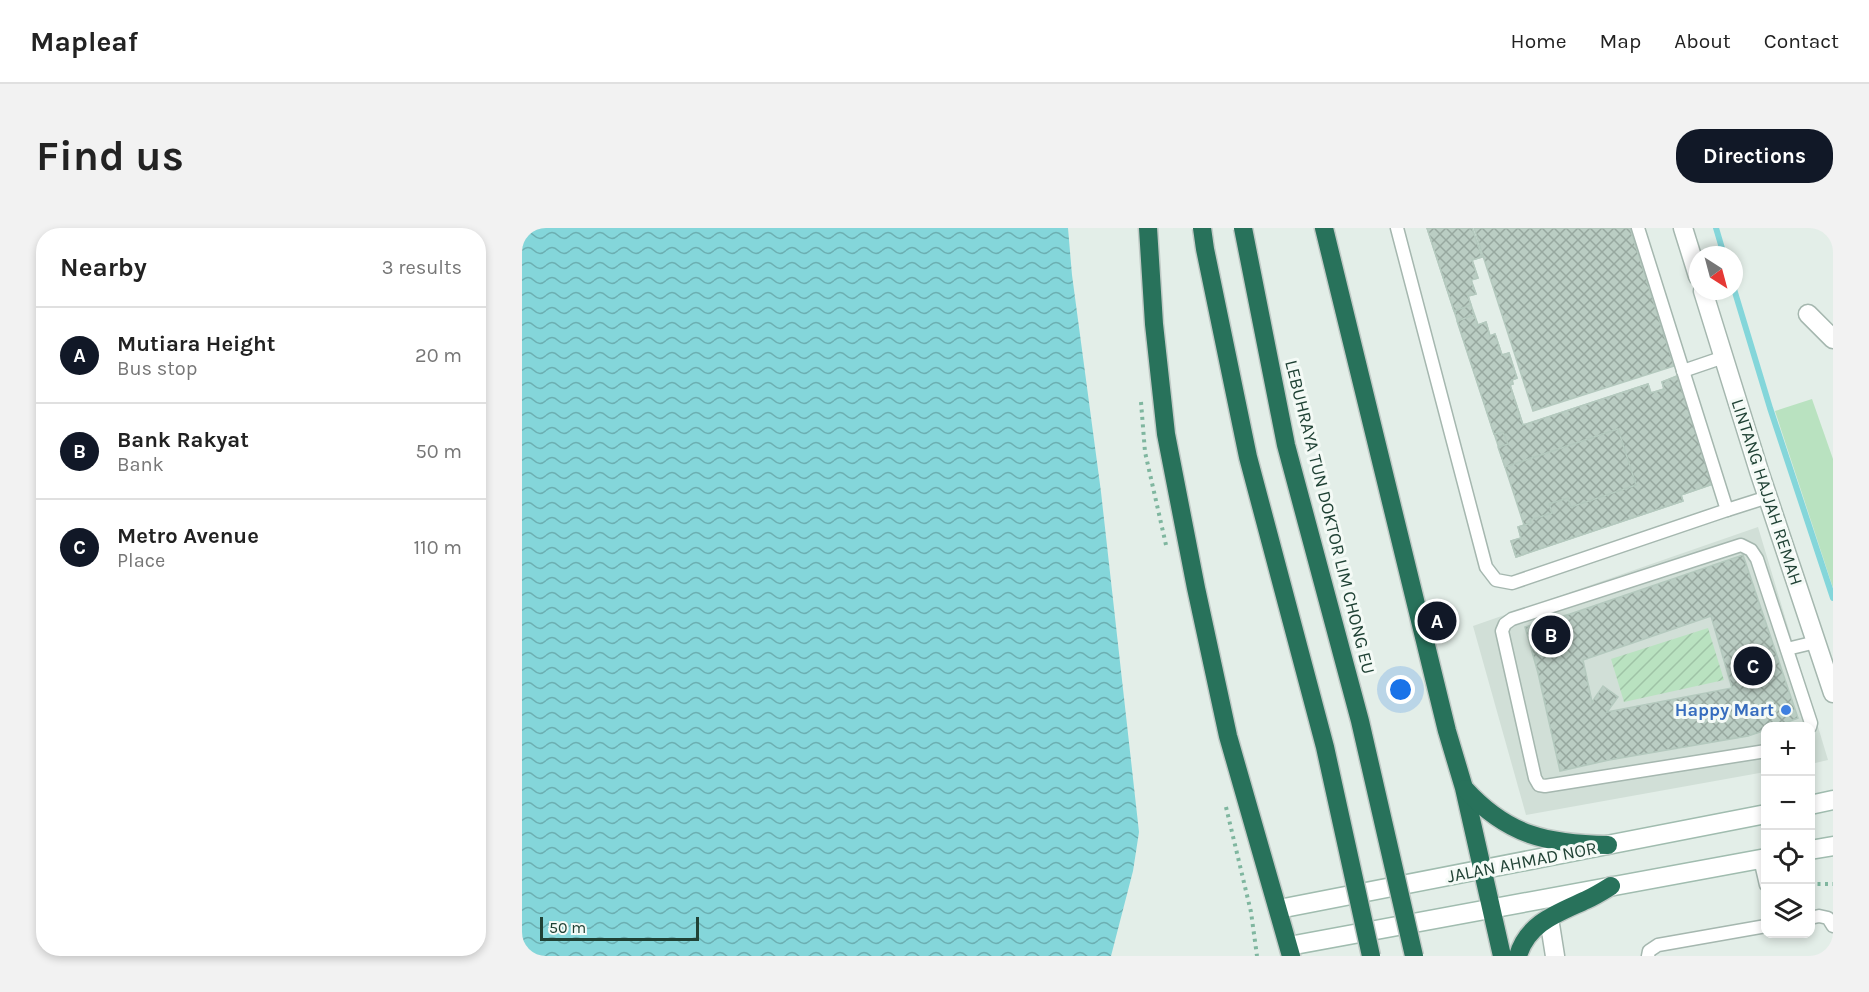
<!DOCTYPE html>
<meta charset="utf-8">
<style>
:root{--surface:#fff;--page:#f2f2f2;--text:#222;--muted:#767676;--line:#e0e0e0;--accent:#111827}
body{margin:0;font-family:Karla,sans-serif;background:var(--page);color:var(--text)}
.controls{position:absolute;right:18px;bottom:18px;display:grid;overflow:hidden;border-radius:12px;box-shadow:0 3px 9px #0003}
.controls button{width:54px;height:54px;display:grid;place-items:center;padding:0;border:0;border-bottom:2px solid var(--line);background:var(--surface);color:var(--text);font:30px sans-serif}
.compass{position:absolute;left:1167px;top:18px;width:54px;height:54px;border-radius:50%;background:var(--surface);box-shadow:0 3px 9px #0003;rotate:144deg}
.scale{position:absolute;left:18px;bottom:15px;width:159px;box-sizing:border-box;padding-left:6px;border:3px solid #204235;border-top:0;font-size:16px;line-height:21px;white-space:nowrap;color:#204235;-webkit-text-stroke:4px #f4faf6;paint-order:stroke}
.you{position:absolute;left:879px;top:462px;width:21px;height:21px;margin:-15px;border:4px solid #fff;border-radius:50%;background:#1a73e8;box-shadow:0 0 0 9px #1a73e833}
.badge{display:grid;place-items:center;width:39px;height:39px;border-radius:50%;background:var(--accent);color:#fff;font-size:20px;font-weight:700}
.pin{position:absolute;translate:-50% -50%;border:3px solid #fff;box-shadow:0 2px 6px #0006}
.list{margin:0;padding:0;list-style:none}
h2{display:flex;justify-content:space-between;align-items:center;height:78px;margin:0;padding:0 24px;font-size:26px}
h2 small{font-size:20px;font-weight:400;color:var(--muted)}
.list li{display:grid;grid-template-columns:39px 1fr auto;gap:18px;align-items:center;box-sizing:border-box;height:96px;padding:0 24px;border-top:2px solid var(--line)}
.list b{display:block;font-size:22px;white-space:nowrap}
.list p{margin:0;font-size:20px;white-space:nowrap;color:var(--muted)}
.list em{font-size:20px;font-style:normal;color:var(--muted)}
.icon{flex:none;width:33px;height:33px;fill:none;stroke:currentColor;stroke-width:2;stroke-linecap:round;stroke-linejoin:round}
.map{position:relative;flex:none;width:1311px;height:728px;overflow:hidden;border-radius:24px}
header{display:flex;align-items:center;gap:36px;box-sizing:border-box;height:84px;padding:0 30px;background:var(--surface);border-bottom:2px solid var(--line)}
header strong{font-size:28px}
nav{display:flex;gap:33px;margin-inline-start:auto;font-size:21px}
.intro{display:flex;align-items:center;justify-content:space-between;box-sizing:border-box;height:144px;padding:0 36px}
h1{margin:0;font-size:42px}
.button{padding:15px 27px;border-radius:24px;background:var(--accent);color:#fff;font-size:21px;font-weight:700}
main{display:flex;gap:36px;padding:0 36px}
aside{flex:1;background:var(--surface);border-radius:24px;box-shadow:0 3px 9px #0003}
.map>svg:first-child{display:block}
.built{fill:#d1dfd7}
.park{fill:#b9e2c0}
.garden{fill:url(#garden-furrows)}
.water{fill:url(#water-waves)}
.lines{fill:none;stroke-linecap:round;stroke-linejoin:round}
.stream{stroke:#84d6da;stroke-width:6}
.building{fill:url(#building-cross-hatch);stroke:#b4c9be;stroke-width:1.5;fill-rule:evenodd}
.lane-casing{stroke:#a5b7af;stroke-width:15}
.street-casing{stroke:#a5b7af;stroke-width:21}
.secondary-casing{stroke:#a0bcaf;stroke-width:21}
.highway-casing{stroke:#c1cac6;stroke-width:21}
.path{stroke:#7fb69f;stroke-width:4;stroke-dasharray:3 4.5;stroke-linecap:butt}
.lane{stroke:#fff;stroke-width:12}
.street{stroke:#fff;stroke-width:18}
.secondary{stroke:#fff;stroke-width:18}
.highway{stroke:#28725b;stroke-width:18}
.highway-bridge-casing{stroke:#c1cac6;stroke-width:21;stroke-linecap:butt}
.highway-bridge{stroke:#28725b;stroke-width:18}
.shop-dot{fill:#3f7fe0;stroke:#f4faf6;stroke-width:2}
.labels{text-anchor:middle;stroke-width:6;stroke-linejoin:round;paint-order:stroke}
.street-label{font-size:18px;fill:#204235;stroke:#f4faf6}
.shop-label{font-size:18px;font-weight:bold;fill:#366cbe;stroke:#f4faf6;text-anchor:end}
</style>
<header>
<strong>Mapleaf</strong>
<nav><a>Home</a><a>Map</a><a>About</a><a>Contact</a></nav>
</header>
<div class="intro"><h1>Find us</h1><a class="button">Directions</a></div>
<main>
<aside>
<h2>Nearby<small>3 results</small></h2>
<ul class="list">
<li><span class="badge">A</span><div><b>Mutiara Height</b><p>Bus stop</p></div><em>20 m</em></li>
<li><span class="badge">B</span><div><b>Bank Rakyat</b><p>Bank</p></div><em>50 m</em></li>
<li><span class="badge">C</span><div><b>Metro Avenue</b><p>Place</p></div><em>110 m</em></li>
</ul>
</aside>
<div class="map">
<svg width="1311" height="728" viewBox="0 0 1311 728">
<defs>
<pattern id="garden-furrows" width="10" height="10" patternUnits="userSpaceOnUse" patternTransform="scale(1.5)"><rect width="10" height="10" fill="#b9e2c0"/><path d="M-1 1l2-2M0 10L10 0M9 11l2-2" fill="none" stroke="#9fc3a6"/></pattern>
<pattern id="water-waves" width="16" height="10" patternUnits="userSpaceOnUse" patternTransform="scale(1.5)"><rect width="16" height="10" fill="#84d6da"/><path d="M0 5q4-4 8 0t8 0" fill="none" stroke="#6cafb2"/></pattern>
<pattern id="building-cross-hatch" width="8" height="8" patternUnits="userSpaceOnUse" patternTransform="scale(1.5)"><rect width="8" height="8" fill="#bacdc3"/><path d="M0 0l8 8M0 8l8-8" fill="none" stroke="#97a89f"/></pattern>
</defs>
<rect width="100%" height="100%" fill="#e3eee8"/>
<!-- built -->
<polygon class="built" points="1236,299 1306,532 1289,536 1288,499 1244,499 1243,544 1004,587 951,398"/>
<!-- park -->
<polygon class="park" points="1290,171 1311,231 1311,360 1253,183"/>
<!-- garden -->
<polygon class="garden" points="1186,400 1202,452 1102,474 1089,431"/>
<!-- water -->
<polygon class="water" points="0,0 546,0 550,47 579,264 617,604 611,643 589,728 0,728"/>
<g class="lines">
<!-- stream -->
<g class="stream">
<polyline points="1194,0 1202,27"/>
<polyline points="1212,61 1248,180 1311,370"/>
</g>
</g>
<!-- building -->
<g class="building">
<polygon points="905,0 950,0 960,29 950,32 956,50 949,52 954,66 946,68 956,97 964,94 968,108 973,106 980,127 987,125 995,150 990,152 991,156 988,157 1001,197 1126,156 1129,165 1142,161 1140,154 1155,148 1191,256 1159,267 1161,273 994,329 989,313 999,310 996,299 1002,297"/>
<polygon points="905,0 950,0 960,29 950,32 956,50 949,52 954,66 946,68 949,77 932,83"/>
<polygon points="952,0 1108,0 1152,138 1011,183"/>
<polygon points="952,87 956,97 964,94 968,108 973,106 980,127 987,125 995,150 990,152 991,156 988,157 1001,197 1126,156 1129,165 1142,161 1140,154 1155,148 1191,256 1159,267 1161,273 994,329 989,313 999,310 996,299 1009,295 1008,292 1030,285 1027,276 1046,270 1049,279 1114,257 1096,201 983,239 976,219 986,216 981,204 972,206 935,93"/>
<path d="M1221,327L1276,490L1253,499H1244V502L1226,508L1087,532L1038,543L1016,445L1003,399L1048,386ZM1189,388L1210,460L1085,484L1096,469L1081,458L1070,474L1061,432Z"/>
</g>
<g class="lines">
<!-- lane casing -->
<g class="lane-casing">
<g id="lane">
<polyline points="875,0 964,339 974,352 990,355 1205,282 1116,0"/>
<polyline points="1161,143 1202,129"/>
<polyline points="1205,282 1246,269"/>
<polyline points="1265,421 1294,414"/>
<polyline points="1244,523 1023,558 1017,557 1013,550 980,403 983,396 990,391 1219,317 1229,322 1235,331 1289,495 1288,499"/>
<polyline points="1238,631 1244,657"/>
<polyline points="1288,690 1297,688 1306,690 1311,698"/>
<polyline points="1126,728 1127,723 1136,717 1244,698"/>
</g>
</g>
<!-- street casing -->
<g class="street-casing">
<g id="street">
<polyline points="1161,0 1176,48"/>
<polyline points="1181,63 1237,243 1311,465"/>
<polyline points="1286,86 1311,111"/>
<polyline points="1027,690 1033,728"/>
</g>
</g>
<!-- secondary casing -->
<g class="secondary-casing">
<g id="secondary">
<polyline points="1288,577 1311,572"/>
<polyline points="1288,622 1311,618"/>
<polyline points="757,681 1244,586"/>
<polyline points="767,718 1244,630"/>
</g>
</g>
<!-- highway casing -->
<g class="highway-casing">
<g id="highway">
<polyline points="626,0 632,96 644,206 674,360 706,508 769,728"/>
<polyline points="802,0 925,503 942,560 980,728"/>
<path d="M943,561C986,608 1026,616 1086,617"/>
<path d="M996,728C1005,695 1036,685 1064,672C1073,668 1081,663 1089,658"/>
</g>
</g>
<!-- path -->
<g class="path">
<polyline points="619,174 623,224 644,317"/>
<polyline points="704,579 729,684 735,728"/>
<polyline points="1288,656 1311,656"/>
</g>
<!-- lane -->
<use href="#lane" class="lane"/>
<!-- street -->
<use href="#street" class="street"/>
<!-- secondary -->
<use href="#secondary" class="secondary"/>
<!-- highway -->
<use href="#highway" class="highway"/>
<!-- highway-bridge casing -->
<g class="highway-bridge-casing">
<g id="highway-bridge">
<polyline points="680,0 683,21 726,229 803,519 849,728"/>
<polyline points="721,0 764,217 838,493 892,728"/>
</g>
</g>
<!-- highway-bridge -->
<use href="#highway-bridge" class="highway-bridge"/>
</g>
<!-- markers -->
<circle class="shop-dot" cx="1264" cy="482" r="6"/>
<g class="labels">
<!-- street labels -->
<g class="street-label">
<text transform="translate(1245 264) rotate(72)" y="6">LINTANG HAJJAH REMAH</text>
<text transform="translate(808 289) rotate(76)" y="6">LEBUHRAYA TUN DOKTOR LIM CHONG EU</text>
<text transform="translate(1000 634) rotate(-11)" y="6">JALAN AHMAD NOR</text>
</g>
<!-- shop labels -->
<g class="shop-label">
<text x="1252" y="488">Happy Mart</text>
</g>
</g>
</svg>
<div class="controls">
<button>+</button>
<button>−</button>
<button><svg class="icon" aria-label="locate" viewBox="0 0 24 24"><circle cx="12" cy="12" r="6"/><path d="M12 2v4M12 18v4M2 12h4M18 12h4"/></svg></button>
<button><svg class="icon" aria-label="layers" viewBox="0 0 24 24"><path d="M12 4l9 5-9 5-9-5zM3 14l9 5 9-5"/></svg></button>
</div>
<svg class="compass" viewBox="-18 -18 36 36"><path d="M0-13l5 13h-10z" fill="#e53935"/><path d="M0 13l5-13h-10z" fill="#767676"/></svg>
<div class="scale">50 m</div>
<div class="you"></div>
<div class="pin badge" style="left:915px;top:393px">A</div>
<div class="pin badge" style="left:1029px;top:407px">B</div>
<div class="pin badge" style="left:1231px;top:438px">C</div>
</div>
</main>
